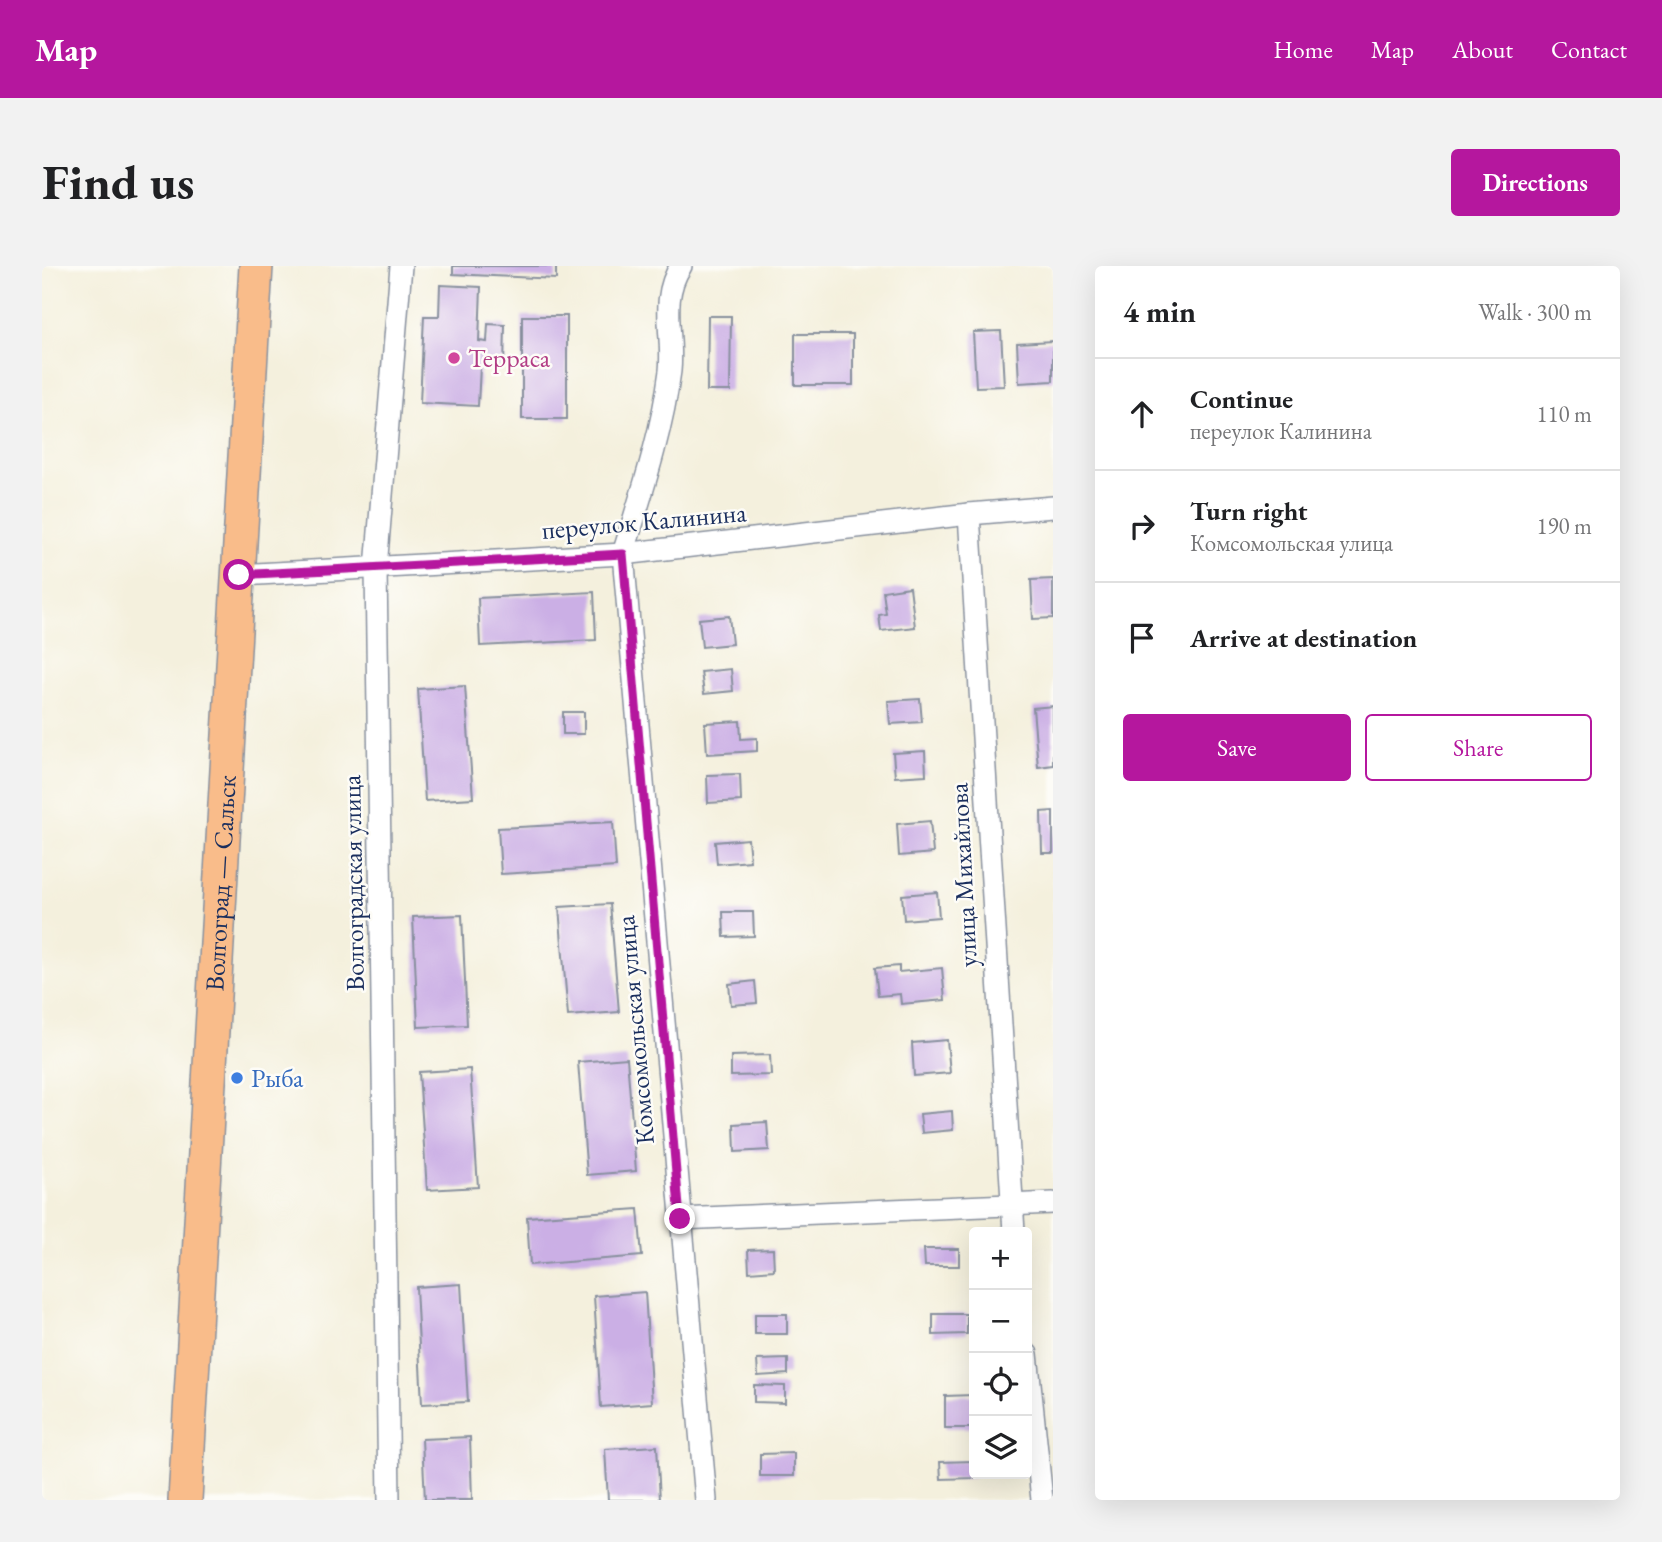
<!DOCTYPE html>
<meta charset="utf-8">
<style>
:root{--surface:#fff;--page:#f2f2f2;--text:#202124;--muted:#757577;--line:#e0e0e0;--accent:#b5179e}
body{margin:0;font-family:"EB Garamond",serif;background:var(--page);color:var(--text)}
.controls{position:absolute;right:21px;bottom:21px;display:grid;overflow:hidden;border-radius:7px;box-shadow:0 7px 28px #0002}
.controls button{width:63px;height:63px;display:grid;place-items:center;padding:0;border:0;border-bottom:2px solid var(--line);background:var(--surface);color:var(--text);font:35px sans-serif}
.stop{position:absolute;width:21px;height:21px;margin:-16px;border:5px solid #b5179e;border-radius:50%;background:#fff}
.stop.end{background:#b5179e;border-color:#fff;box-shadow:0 2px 7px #0008}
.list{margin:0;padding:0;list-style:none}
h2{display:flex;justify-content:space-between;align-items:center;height:91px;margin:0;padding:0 28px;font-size:30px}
h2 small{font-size:23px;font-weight:400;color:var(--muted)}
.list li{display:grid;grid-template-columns:46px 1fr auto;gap:21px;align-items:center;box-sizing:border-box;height:112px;padding:0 28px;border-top:2px solid var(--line)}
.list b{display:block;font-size:26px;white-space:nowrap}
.list p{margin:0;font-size:23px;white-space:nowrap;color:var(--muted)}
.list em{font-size:23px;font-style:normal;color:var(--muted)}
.actions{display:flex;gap:14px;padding:21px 28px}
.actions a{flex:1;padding:16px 0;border:2px solid var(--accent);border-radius:7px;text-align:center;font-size:24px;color:var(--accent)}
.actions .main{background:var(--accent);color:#fff}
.icon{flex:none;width:38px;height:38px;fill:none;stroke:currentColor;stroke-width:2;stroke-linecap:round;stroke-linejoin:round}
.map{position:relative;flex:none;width:1011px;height:1234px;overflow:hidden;border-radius:7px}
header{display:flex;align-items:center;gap:42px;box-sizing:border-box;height:98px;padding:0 35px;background:var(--accent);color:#fff}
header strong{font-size:33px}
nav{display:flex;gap:38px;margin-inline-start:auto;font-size:24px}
.intro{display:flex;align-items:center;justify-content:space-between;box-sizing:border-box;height:168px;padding:0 42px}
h1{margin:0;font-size:49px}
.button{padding:18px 32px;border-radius:7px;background:var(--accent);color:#fff;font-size:24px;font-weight:700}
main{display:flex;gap:42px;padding:0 42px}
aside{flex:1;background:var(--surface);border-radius:7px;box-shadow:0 7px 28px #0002}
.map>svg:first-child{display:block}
.building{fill:#cbafe5}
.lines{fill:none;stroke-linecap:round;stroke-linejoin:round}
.street-casing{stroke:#88909e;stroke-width:24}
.primary-casing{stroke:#88909e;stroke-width:36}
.street{stroke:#fff;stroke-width:21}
.primary{stroke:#f9bc8a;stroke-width:33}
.route{stroke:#b5179e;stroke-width:9}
.hotel-dot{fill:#d1479c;stroke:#fdfcf7;stroke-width:2.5}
.shop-dot{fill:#3f7fe0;stroke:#fdfcf7;stroke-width:2.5}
.labels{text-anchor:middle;stroke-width:5;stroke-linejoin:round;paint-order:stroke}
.hotel-label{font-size:26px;fill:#b23c85;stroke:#fdfcf7;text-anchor:start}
.street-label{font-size:26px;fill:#1b2f5e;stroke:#fdfcf7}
.shop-label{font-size:26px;fill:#366cbe;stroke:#fdfcf7;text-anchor:start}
</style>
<header>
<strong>Map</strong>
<nav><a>Home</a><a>Map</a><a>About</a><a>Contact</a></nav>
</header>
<div class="intro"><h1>Find us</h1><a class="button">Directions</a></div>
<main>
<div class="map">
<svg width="1011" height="1234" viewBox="0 0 1011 1234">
<rect width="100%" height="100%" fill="#fdfcf7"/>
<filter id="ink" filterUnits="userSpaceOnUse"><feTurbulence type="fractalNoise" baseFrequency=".0143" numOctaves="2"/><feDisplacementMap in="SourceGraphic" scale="14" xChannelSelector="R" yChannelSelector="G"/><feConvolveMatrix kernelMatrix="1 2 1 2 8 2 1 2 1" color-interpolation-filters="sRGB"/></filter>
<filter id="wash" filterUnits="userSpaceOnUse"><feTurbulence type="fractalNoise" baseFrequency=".00686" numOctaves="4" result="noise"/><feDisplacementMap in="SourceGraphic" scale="28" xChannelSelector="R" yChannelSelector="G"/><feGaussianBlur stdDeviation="1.57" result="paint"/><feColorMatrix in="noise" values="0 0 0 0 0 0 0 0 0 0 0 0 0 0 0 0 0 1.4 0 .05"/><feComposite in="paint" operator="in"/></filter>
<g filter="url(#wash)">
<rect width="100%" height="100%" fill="#f4f0dd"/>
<g id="blocks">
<!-- building -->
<g class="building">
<polygon points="411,0 514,0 514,13 411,8"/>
<polygon points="398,19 439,21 437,75 445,76 446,58 463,59 462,101 438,100 436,140 378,137 382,50 397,50"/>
<rect x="480" y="50" width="45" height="103"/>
<polygon points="666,50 689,50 688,125 665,125"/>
<polygon points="959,65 962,120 934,121 931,66"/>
<rect x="753" y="68" width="58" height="51"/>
<polygon points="1011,75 1011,115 977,117 975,77"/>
<polygon points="1011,313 1011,352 991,353 989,314"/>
<polygon points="868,321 873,361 839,365 837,349 844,348 841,325"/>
<polygon points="552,326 554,374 438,380 436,332"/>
<polygon points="687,350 690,378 660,381 657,353"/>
<polygon points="689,403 691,425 662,428 659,406"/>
<polygon points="423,420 431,532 383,535 376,423"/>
<polygon points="878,433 880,456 848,458 846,435"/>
<polygon points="1011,440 1011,499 996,501 991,442"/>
<rect x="521" y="446" width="21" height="22"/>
<polygon points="698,455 699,473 715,472 715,485 665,488 663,457"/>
<polygon points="883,485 884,509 853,511 851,487"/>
<polygon points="698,508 699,535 666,537 665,509"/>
<polygon points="1011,545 1011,587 1000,587 999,546"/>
<polygon points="888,555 891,587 857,590 855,558"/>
<polygon points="571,556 574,601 459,608 456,562"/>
<polygon points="706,573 708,595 675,598 673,576"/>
<polygon points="895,626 897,651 862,654 860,629"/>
<polygon points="568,638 577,746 526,750 517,641"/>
<polygon points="681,646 711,646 712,670 682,671"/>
<polygon points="420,649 425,759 376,761 371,651"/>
<polygon points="857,700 857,706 900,702 903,734 859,738 858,728 836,730 833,702"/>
<polygon points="713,715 715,737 689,739 687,718"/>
<polygon points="905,774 908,807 872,810 870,777"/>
<polygon points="728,789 729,809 689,810 689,790"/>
<polygon points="585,792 594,905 545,909 536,796"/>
<polygon points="428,803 436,921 385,924 377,806"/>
<polygon points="910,845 911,864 880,867 878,848"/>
<polygon points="725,856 727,884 693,886 692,858"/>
<polygon points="596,943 600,990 488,999 485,951"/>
<polygon points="731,983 732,1004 707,1006 706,984"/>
<polygon points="882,983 917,983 917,1000 883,1000"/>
<polygon points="419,1018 426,1136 380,1138 374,1021"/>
<polygon points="603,1026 610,1137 559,1141 552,1030"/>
<rect x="713" y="1048" width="32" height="20"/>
<polygon points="891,1048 925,1048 925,1068 891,1069"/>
<polygon points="746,1093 746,1108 716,1110 715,1094"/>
<polygon points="712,1119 743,1120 743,1137 712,1136"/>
<polygon points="931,1129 932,1162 903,1162 903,1130"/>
<polygon points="428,1171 430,1234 383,1234 380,1173"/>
<polygon points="615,1180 618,1234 566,1234 563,1183"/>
<polygon points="752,1187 752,1210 718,1210 718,1188"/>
<polygon points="932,1195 933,1212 899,1213 898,1196"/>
</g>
</g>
</g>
<g filter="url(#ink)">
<use href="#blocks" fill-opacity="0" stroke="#88909e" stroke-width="2"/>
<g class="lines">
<!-- street casing -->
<g class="street-casing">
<g id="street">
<path d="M639,0C617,33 632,69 628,105C620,167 599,229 581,288L664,1234"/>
<polyline points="927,248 972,966"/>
<polyline points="197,309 581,288 927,248 1011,241"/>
<polyline points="638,953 1011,937"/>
<polyline points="985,1088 1000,1234"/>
<polyline points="347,1234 334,302 359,0"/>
</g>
</g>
<!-- primary casing -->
<g class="primary-casing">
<g id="primary">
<path id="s1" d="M143,1234L214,0"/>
</g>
</g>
<!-- street -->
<use href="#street" class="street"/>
<!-- primary -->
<use href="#primary" class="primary"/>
</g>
</g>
<g class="lines" filter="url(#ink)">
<!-- route -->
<polyline class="route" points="197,309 581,288 638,953"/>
</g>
<!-- markers -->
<circle class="hotel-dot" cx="412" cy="92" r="7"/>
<circle class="shop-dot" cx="195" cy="812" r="7"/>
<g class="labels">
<!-- hotel labels -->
<g class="hotel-label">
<text x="426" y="101">Терраса</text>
</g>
<!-- street labels -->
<g class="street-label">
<text transform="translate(602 255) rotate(-5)" y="9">переулок Калинина</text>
<text transform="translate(921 609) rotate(-93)" y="9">улица Михайлова</text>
<text dy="9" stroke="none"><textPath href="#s1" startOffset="618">Волгоград — Сальск</textPath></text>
<text transform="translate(311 617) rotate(-91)" y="9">Волгоградская улица</text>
<text transform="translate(593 764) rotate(-95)" y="9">Комсомольская улица</text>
</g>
<!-- shop labels -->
<g class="shop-label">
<text x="209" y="821">Рыба</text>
</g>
</g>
</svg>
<div class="controls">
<button>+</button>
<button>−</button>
<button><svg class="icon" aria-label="locate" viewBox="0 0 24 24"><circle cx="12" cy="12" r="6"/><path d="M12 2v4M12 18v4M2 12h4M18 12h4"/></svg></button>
<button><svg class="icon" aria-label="layers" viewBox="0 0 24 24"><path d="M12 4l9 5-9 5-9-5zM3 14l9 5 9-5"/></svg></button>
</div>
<div class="stop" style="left:197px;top:309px"></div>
<div class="stop end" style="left:638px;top:953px"></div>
</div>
<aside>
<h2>4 min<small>Walk · 300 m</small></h2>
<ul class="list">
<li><svg class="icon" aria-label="ahead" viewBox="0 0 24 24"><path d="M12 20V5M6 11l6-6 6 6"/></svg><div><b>Continue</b><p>переулок Калинина</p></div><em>110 m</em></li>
<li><svg class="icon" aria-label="right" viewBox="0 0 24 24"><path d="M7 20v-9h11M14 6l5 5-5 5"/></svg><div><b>Turn right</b><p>Комсомольская улица</p></div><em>190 m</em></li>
<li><svg class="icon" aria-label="arrive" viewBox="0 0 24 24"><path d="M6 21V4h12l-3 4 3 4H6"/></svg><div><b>Arrive at destination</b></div></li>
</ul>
<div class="actions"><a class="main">Save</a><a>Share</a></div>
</aside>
</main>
